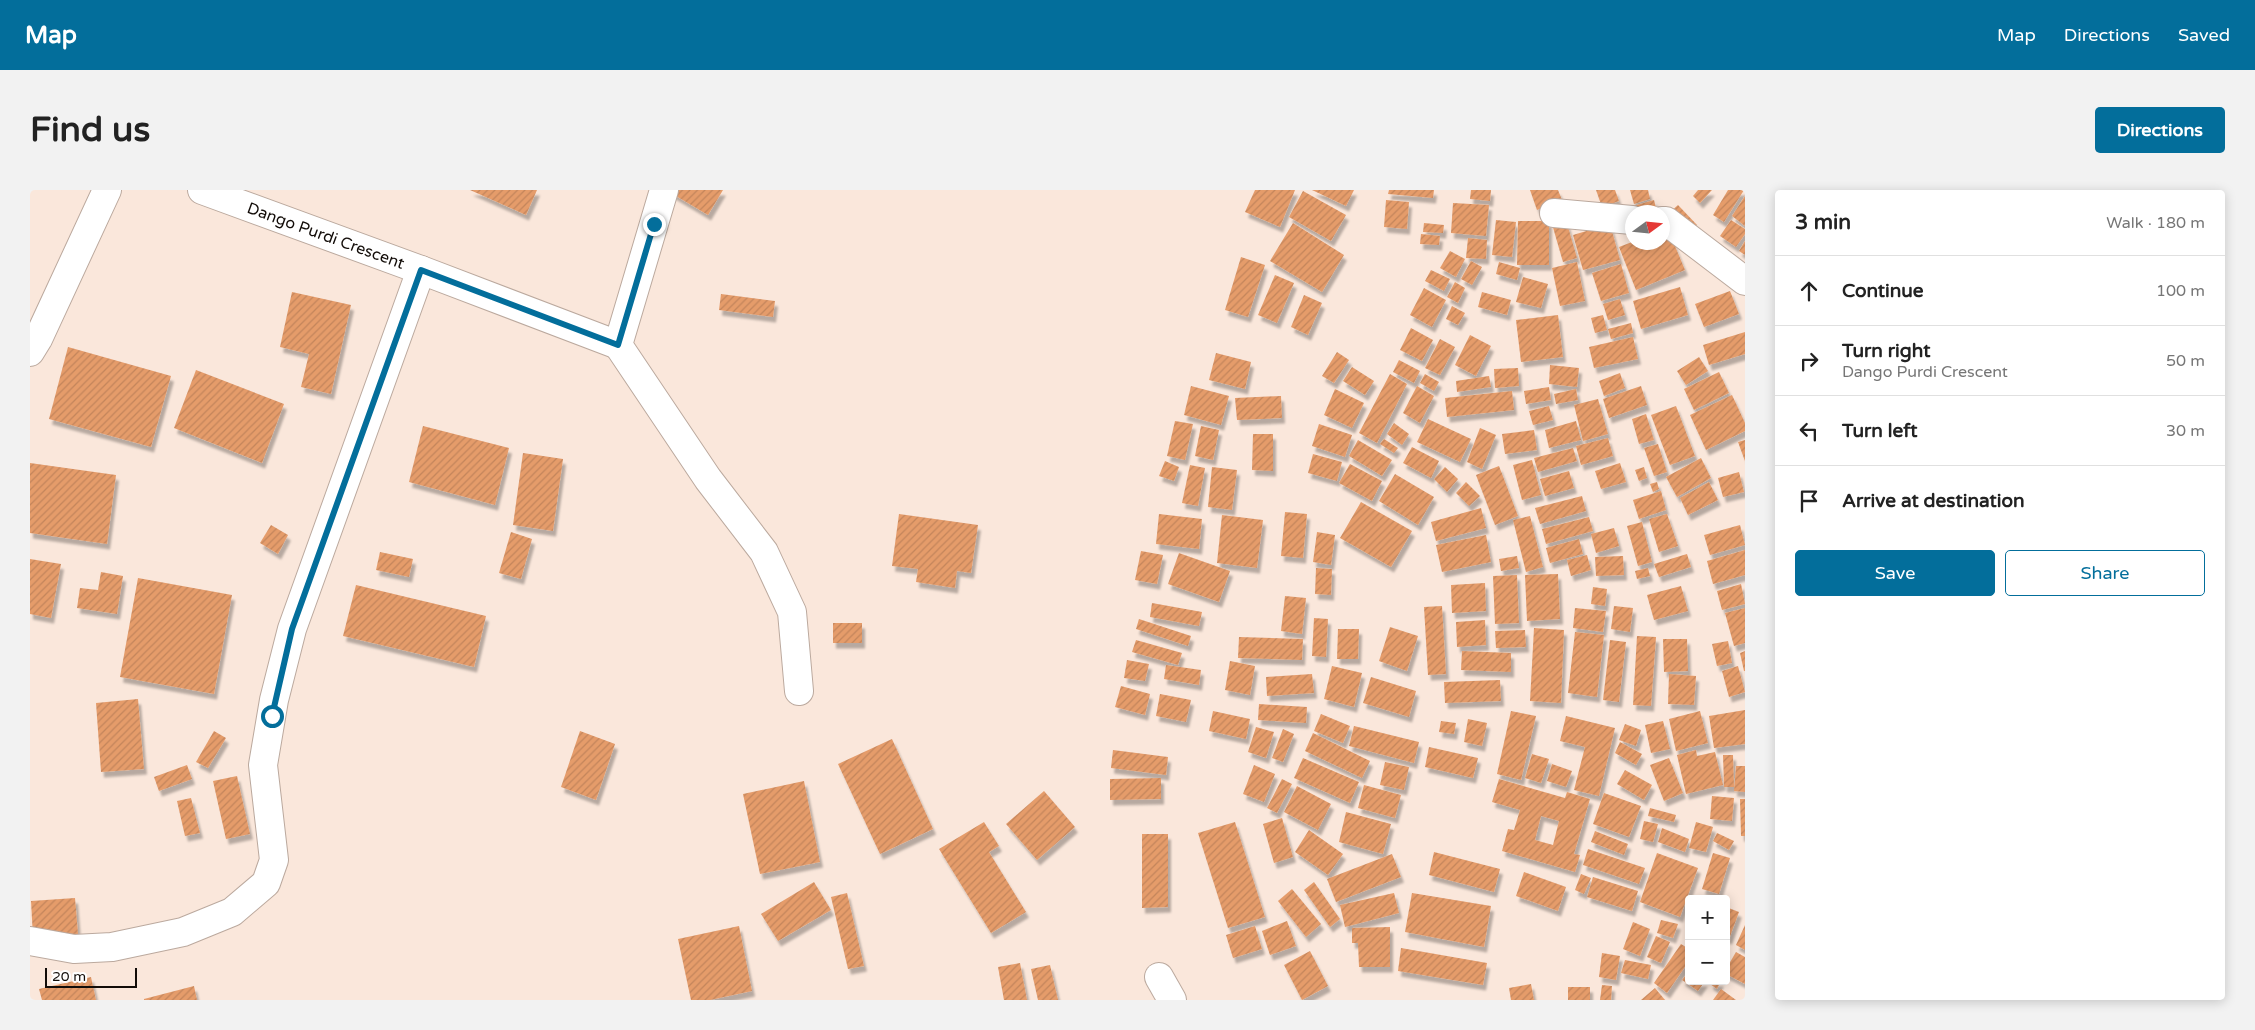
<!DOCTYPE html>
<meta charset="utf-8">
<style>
:root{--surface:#fff;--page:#f2f2f2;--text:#222;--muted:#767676;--line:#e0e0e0;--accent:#036e9b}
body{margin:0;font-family:"Varela Round",sans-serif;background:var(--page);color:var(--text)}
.controls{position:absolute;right:15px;bottom:15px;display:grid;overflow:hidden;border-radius:5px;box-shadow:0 2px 12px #0003}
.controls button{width:45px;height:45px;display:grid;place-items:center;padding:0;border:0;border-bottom:1px solid var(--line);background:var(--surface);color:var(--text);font:25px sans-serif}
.compass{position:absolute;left:1595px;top:15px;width:45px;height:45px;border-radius:50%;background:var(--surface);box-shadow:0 2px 12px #0003;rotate:75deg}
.scale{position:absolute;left:15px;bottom:12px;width:92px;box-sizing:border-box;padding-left:5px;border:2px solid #120c08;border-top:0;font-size:14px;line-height:18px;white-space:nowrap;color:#120c08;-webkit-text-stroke:4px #fff;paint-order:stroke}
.stop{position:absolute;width:15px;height:15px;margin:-11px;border:4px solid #036e9b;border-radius:50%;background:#fff}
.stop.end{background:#036e9b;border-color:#fff;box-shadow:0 1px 5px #0008}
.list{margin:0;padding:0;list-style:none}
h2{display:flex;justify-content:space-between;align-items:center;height:65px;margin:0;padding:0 20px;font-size:21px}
h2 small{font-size:16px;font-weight:400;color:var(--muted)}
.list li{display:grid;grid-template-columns:32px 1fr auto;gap:15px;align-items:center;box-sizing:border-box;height:70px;padding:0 20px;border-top:1px solid var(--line)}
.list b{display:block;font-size:19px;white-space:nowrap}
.list p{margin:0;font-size:16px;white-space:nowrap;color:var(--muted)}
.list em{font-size:16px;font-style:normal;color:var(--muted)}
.actions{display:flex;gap:10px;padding:15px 20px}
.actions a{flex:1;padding:11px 0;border:1px solid var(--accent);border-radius:5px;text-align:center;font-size:18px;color:var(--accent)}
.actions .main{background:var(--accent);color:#fff}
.icon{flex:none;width:28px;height:28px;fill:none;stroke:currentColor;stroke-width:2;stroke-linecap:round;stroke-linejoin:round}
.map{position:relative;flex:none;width:1715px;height:810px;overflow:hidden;border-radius:5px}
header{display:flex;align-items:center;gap:30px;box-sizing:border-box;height:70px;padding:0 25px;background:var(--accent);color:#fff}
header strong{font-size:24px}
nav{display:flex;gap:28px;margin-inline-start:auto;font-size:18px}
.intro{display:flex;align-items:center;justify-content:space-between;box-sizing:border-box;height:120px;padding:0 30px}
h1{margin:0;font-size:35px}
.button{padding:12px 22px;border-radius:5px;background:var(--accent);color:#fff;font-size:18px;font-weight:700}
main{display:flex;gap:30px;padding:0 30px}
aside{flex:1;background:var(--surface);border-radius:5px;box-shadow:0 2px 12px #0003}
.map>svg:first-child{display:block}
.building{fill:url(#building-hatch);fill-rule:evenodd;filter:url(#shadow)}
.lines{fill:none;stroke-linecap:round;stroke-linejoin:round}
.minor-casing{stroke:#bba99e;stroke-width:30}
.minor{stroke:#fff;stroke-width:28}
.route{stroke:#036e9b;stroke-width:6}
.labels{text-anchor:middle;stroke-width:4;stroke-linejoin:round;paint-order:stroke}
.street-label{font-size:16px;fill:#120c08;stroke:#fff}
</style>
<header>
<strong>Map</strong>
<nav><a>Map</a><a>Directions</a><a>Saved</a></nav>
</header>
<div class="intro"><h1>Find us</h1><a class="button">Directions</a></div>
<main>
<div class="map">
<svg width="1715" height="810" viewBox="0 0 1715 810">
<defs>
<pattern id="building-hatch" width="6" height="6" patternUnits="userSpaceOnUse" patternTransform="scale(1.25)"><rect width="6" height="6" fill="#e59c6b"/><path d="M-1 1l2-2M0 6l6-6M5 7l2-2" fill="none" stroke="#c3855b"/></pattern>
<filter id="shadow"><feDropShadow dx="3" dy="5.5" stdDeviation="1" flood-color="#0004"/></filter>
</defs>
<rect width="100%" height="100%" fill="#fae7db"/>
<!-- building -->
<g class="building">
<polygon points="440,0 507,0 496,25"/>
<polygon points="643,0 693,0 678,25 641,3"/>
<polygon points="1225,0 1265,0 1250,37 1215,22"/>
<polygon points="1282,0 1324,0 1316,16"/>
<polygon points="1359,0 1404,0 1403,8 1358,4"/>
<polygon points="1441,0 1461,0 1460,11 1440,9"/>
<polygon points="1500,0 1528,0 1532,10 1507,20"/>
<polygon points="1566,0 1585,0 1589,11 1572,17"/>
<polygon points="1600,0 1618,0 1620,9 1604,14"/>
<polygon points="1668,0 1682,0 1670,13 1663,6"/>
<polygon points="1698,0 1714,0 1694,32 1683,25"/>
<polygon points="1273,1 1316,25 1301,51 1259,27"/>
<polygon points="1715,6 1715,36 1702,26"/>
<polygon points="1356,10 1379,12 1377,39 1354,37"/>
<polygon points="1624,10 1627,22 1601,22 1600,17"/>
<polygon points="1423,13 1459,15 1456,46 1421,43"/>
<polygon points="1648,15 1667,35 1658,44 1638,24"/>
<polygon points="1466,30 1486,32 1482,67 1462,65"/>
<polygon points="1536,30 1547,68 1533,72 1522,34"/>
<polygon points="1701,30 1715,39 1715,44 1706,57 1690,46"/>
<polygon points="1488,31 1519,31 1519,75 1487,75"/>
<polygon points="1263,33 1314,65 1292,102 1240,71"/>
<polygon points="1394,33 1414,35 1413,43 1393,42"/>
<polygon points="1580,34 1590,70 1553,80 1543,45"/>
<polygon points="1637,37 1655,80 1606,100 1589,57 1602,52 1632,52 1632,39"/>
<polygon points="1391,44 1410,46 1409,55 1390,54"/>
<polygon points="1438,48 1457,50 1456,69 1436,68"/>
<polygon points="1715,51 1715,65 1709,61"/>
<polygon points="1420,61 1435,69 1426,87 1410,78"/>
<polygon points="1211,67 1235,75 1218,127 1195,120"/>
<polygon points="1441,71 1452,77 1442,95 1431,89"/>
<polygon points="1469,72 1490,78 1487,90 1466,84"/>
<polygon points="1547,72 1555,111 1530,116 1522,78"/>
<polygon points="1591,74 1599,103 1571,111 1562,83"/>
<polygon points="1401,80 1420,89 1414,101 1395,91"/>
<polygon points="1245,85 1264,93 1247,133 1228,125"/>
<polygon points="1493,87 1518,94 1511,118 1486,112"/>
<polygon points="1425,92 1435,98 1428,113 1417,107"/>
<polygon points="1650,97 1658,125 1611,139 1603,111"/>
<polygon points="1394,98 1416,110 1402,137 1380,125"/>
<polygon points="1700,101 1709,124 1674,137 1665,114"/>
<polygon points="262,102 321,115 301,204 271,197 279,164 250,157"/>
<polygon points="1452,102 1481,110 1477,125 1448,117"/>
<polygon points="691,104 745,111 743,127 689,120"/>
<polygon points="1274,105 1292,113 1278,145 1261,137"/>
<polygon points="1590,109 1595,125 1578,130 1573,114"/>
<polygon points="1422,116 1435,123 1428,135 1416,129"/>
<polygon points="1528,125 1533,167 1491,172 1486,130"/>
<polygon points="1573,125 1577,140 1565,143 1561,128"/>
<polygon points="1601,133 1603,143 1581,149 1578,139"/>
<polygon points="1381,138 1403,150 1392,171 1370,160"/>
<polygon points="1715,142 1715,164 1679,175 1673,155"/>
<polygon points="1440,145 1461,156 1446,186 1425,175"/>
<polygon points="1603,147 1608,169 1564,178 1559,157"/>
<polygon points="1410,149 1425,157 1410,185 1395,178"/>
<polygon points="38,157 141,186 121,257 19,229"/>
<polygon points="1307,162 1319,170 1304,193 1292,186"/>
<polygon points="1186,163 1221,172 1215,199 1179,190"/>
<polygon points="1669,167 1678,181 1656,195 1647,181"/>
<polygon points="1369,170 1390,181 1384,193 1363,182"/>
<polygon points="1520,175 1549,178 1547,197 1519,194"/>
<polygon points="1322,177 1344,191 1335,205 1313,191"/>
<polygon points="1488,178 1489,196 1465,198 1464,179"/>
<polygon points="166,180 254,214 232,273 144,238"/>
<polygon points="1689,182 1699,203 1664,220 1654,199"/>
<polygon points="1590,183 1595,198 1574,206 1569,191"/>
<polygon points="1360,184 1377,194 1347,253 1329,243"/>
<polygon points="1395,184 1409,192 1404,201 1390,193"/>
<polygon points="1459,186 1461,197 1427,202 1426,191"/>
<polygon points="1161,196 1199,206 1191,235 1154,225"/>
<polygon points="1387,196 1404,206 1390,233 1373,223"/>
<polygon points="1611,196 1617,215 1579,228 1573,209"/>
<polygon points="1519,197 1521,210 1496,214 1494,201"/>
<polygon points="1305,199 1334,213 1322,238 1294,225"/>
<polygon points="1546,199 1548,210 1526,214 1524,204"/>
<polygon points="1482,201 1484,220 1417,227 1415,208"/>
<polygon points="1702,205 1715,233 1715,241 1676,260 1660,225"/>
<polygon points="1251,206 1252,228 1207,230 1205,208"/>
<polygon points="1568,209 1578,244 1553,251 1544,215"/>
<polygon points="1519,216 1523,230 1503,235 1499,221"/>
<polygon points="1646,216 1665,266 1640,275 1621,225"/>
<polygon points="1616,224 1624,250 1609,254 1602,229"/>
<polygon points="1398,229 1441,249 1430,272 1387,252"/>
<polygon points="1145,231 1163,234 1155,270 1137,266"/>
<polygon points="1546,231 1551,250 1519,258 1515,240"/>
<polygon points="1364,233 1379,244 1372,255 1357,244"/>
<polygon points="1289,234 1322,245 1315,267 1282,256"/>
<polygon points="393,236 479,258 465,315 379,292"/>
<polygon points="1171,236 1189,240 1183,270 1165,266"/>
<polygon points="1450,238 1466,245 1452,279 1437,272"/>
<polygon points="1504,240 1507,260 1475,264 1472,244"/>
<polygon points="1223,244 1243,244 1243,281 1222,280"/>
<polygon points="1578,248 1583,266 1551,275 1546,256"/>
<polygon points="1354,249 1368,258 1364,263 1350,254"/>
<polygon points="1328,250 1362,270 1352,286 1319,266"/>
<polygon points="1715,250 1715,271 1708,252"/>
<polygon points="1628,254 1637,282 1624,286 1614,258"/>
<polygon points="1382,257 1409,271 1401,288 1373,273"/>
<polygon points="1543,258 1547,271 1508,282 1504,268"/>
<polygon points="493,263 533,269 523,341 483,335"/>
<polygon points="1283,264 1312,272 1307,291 1278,283"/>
<polygon points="1671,268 1681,288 1647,307 1636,287"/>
<polygon points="1502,270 1511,305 1492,310 1483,275"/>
<polygon points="1135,271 1149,277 1144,291 1129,286"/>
<polygon points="0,273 86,285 77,354 0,343"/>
<polygon points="1590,273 1596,292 1571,299 1565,281"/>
<polygon points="1320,274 1352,291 1342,311 1309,293"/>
<polygon points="1160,275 1175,278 1168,316 1152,313"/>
<polygon points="1469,276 1488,326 1465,335 1446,285"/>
<polygon points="1182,277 1207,280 1202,320 1178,317"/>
<polygon points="1415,277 1428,289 1417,302 1404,289"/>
<polygon points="1614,277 1617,288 1609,291 1605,280"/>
<polygon points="1539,281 1544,298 1515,306 1510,289"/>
<polygon points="1709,282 1714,302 1693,307 1688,288"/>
<polygon points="1365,284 1404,307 1388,335 1349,311"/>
<polygon points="1436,292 1450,306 1439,316 1426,303"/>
<polygon points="1627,292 1629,299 1623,302 1620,294"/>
<polygon points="1679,292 1688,310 1658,325 1650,308"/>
<polygon points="1631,301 1636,320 1609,329 1603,310"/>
<polygon points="1552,306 1556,321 1510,334 1505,318"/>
<polygon points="1331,312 1382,341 1361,377 1310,348"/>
<polygon points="1451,318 1456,338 1406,351 1401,332"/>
<polygon points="1255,322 1277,324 1273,368 1251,366"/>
<polygon points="869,324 948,335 941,383 927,381 925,398 886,392 888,379 862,376"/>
<polygon points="1129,324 1172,329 1169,359 1126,354"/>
<polygon points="1637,324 1648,356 1629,362 1619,329"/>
<polygon points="1192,325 1233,330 1227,378 1187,373"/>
<polygon points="1500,326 1513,377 1496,382 1483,330"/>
<polygon points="1559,327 1563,341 1516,354 1512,339"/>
<polygon points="1612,332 1622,372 1608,376 1597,336"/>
<polygon points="241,335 258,345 248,364 230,353"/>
<polygon points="1710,335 1715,355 1680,365 1674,345"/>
<polygon points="1584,338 1589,356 1566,363 1561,344"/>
<polygon points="481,342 502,349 491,389 469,383"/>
<polygon points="1287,342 1305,345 1301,375 1283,372"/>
<polygon points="1456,345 1461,372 1412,382 1406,355"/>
<polygon points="1549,349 1553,364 1520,373 1516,358"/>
<polygon points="1715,360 1715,385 1683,394 1677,371"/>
<polygon points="1111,361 1133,365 1127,394 1105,390"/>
<polygon points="350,362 383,369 379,387 346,380"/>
<polygon points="1149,363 1200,381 1189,412 1138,394"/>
<polygon points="1657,364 1661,377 1629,387 1624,374"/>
<polygon points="1557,365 1561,380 1541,386 1537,370"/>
<polygon points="1487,366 1489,378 1471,381 1469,369"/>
<polygon points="1593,366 1594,385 1566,386 1565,367"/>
<polygon points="0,369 31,374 21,428 0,424"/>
<polygon points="1286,378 1302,379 1301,405 1285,404"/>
<polygon points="1618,378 1620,386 1607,389 1605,381"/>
<polygon points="71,382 93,386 87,424 47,418 50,398 68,400"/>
<polygon points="1528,384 1530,429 1497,431 1495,385"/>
<polygon points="1487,385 1489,433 1465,434 1463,386"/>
<polygon points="108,388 202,405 184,504 90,487"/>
<polygon points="1455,393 1456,421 1422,423 1421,395"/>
<polygon points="1711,394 1715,414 1692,420 1687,401"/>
<polygon points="326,395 456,426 444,477 313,446"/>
<polygon points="1651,396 1658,421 1624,430 1617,405"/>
<polygon points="1563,397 1577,399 1575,416 1561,414"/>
<polygon points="1255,406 1276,408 1272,444 1251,441"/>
<polygon points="1122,413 1172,422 1169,436 1120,427"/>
<polygon points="1412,416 1416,484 1398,485 1394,417"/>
<polygon points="1584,416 1603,418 1600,442 1581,439"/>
<polygon points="1545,418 1576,421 1573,442 1543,438"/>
<polygon points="1715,418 1715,453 1704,456 1695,423"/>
<polygon points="1284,428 1298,429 1296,467 1282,466"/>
<polygon points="1109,429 1161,446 1158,456 1106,439"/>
<polygon points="1455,430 1456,455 1427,457 1426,432"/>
<rect x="803" y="433" width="29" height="20"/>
<polygon points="1360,437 1388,446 1377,481 1349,471"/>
<polygon points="1504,438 1534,440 1531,513 1500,511"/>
<polygon points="1308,439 1329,439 1328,469 1307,469"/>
<polygon points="1495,440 1496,457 1466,458 1465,441"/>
<polygon points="1545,442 1574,445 1567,507 1538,503"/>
<polygon points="1607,446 1626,447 1621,516 1603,515"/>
<polygon points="1209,447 1273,449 1272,470 1208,468"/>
<polygon points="1633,449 1657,449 1658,481 1634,482"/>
<polygon points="1106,450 1152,463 1148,475 1102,462"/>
<polygon points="1580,450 1596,452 1589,512 1573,510"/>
<polygon points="1698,451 1702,473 1687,476 1682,454"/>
<polygon points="1432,461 1481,463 1481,482 1431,480"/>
<polygon points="1715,461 1715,481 1714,481 1710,463"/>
<polygon points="1097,470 1119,474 1115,491 1094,488"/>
<polygon points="1200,471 1225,476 1220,505 1195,500"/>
<polygon points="1136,475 1171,480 1169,495 1134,489"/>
<polygon points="1302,476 1332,483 1324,517 1294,509"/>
<polygon points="1708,476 1715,502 1699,507 1692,481"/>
<polygon points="1282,484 1284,503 1237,506 1236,487"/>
<polygon points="1639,484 1666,486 1664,515 1638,514"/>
<polygon points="1341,487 1386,501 1379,527 1333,513"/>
<polygon points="1470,490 1471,511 1415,513 1414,492"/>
<polygon points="1091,496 1120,504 1115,525 1085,517"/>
<polygon points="1130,504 1161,510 1156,532 1126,526"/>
<polygon points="108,509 114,579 71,582 66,513"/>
<polygon points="1229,514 1277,517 1276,533 1228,530"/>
<polygon points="1715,520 1715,554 1684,558 1679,526"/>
<polygon points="1183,521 1220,529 1216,549 1179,541"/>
<polygon points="1481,521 1506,526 1491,590 1467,584"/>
<polygon points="1670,521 1678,553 1646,561 1639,529"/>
<polygon points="1291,524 1320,536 1313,553 1284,541"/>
<polygon points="1536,526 1585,538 1569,606 1544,600 1555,557 1530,551"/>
<polygon points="1438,529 1457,533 1452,556 1434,552"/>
<polygon points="1411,531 1426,533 1424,544 1409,542"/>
<polygon points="1633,531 1640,559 1621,563 1615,535"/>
<polygon points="1595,534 1611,540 1606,556 1589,550"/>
<polygon points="1324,536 1389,552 1384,573 1319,556"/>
<polygon points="1226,537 1244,542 1236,568 1218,562"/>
<polygon points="1253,539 1264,544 1253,572 1242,568"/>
<polygon points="184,541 196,548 178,578 166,572"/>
<polygon points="550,541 585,554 566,610 531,597"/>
<polygon points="1283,543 1340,571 1332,588 1275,561"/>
<polygon points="862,549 903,639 850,664 808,574"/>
<polygon points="1590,552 1612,564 1606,575 1585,563"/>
<polygon points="1399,557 1448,568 1443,588 1395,577"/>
<polygon points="1083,560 1138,567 1136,585 1081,578"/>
<polygon points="1666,560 1667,566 1685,562 1693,595 1656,604 1647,565"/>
<polygon points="1502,564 1519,569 1511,593 1495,588"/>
<polygon points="1693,565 1703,565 1704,597 1694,597"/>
<polygon points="1273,568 1329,592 1320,613 1264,588"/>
<polygon points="1639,568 1653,603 1634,611 1620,575"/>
<polygon points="1355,572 1379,577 1374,600 1350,595"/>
<polygon points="1522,574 1542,581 1536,597 1517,591"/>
<polygon points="157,575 162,589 129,601 124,587"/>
<polygon points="1224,575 1245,584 1234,612 1213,604"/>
<polygon points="1706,576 1715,576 1715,602 1704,601"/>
<polygon points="1595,580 1622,595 1614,610 1587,594"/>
<polygon points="207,586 220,644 196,649 183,591"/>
<polygon points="1131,588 1131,609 1080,610 1080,589"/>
<polygon points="1252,589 1262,594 1247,623 1237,618"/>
<path d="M1469,589L1535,608L1537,602L1560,609L1544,664L1550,665L1545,682L1472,661L1478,639L1484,640L1490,620L1462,612ZM1511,626L1529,631L1523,655L1505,650Z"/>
<polygon points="774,591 790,672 730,684 713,604"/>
<polygon points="1334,595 1371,605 1365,628 1328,618"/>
<polygon points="1267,596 1301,614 1288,640 1254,622"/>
<polygon points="1014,601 1045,637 1007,670 976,634"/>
<polygon points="1574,603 1611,616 1599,647 1563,634"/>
<polygon points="1682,606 1704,608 1702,631 1680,629"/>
<polygon points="161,608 170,643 155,646 147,611"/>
<polygon points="1710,609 1715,609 1715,646 1711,646"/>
<polygon points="1620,618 1646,625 1644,632 1618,626"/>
<polygon points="1316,622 1361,634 1353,664 1309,652"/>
<polygon points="1252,628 1263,667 1244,673 1233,634"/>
<polygon points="1614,631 1628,634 1623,652 1610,649"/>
<polygon points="954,632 969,656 959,662 996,722 961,743 909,659"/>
<polygon points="1205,632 1235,727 1198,738 1168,643"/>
<polygon points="1666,632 1683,637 1676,662 1659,658"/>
<polygon points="1632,638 1659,649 1655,662 1628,652"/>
<polygon points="1279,640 1313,664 1298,685 1265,662"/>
<polygon points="1565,641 1598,654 1594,665 1561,652"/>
<polygon points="1687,643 1704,651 1699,660 1683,651"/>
<polygon points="1112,644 1138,644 1138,717 1112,718"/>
<polygon points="1558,659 1615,678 1609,694 1553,675"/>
<polygon points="1404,662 1470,679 1464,702 1399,685"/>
<polygon points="1627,663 1668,678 1650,727 1610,712"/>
<polygon points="1683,663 1700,668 1689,704 1672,699"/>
<polygon points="1362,664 1371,687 1306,712 1297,689"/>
<polygon points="1494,682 1536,697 1528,721 1486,706"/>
<polygon points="1551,684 1561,688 1554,704 1545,700"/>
<polygon points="1563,687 1608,701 1602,721 1557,707"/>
<polygon points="784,692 801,720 748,751 731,724"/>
<polygon points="1284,692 1310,729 1300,737 1274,700"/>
<polygon points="1262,699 1291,734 1276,747 1248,711"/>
<polygon points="817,703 834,776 818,779 801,707"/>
<polygon points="1364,703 1369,723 1315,737 1310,715"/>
<polygon points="1382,703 1461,716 1454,757 1375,742"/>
<polygon points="45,708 48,744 3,747 1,711"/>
<polygon points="1696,717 1709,722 1699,749 1696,748"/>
<polygon points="1631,730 1648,734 1643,748 1627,743"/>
<polygon points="1257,731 1266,756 1240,765 1232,741"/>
<polygon points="1603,732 1620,739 1610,766 1593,759"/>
<polygon points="1715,735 1715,760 1706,755"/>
<polygon points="709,736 722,801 680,810 661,810 648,749"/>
<polygon points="1225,736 1232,759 1203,768 1196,745"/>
<polygon points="1360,737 1360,777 1329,777 1328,753 1322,753 1322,738"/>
<polygon points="1626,746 1640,752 1631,773 1617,767"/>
<polygon points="1651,754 1659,759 1659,771 1637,803 1624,793"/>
<polygon points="1371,758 1457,773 1453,795 1368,781"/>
<polygon points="1280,761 1298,796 1272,810 1254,775"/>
<polygon points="1706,762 1715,767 1715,794 1696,784 1696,779"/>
<polygon points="1572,763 1590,766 1586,790 1569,787"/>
<polygon points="1595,770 1621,775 1618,789 1591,783"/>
<polygon points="990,773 997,810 974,810 968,777"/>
<polygon points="1020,775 1028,810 1008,810 1001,779"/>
<polygon points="1659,781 1659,791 1675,791 1668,801 1652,790"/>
<polygon points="61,787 66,810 12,810 9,799"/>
<polygon points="1681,791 1691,791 1687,799 1680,794"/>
<polygon points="1501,794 1504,810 1481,810 1479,798"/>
<polygon points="1572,795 1582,796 1581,810 1570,810"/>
<polygon points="164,796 167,810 114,810 114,809"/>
<rect x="1538" y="797" width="22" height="13"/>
<polygon points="1625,798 1635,810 1611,810"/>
<polygon points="1691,799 1706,810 1683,810"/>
</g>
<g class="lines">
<!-- minor casing -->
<g class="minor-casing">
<g id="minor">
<polyline points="172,0 391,80 588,155"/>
<polyline points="634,0 588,155 678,289 734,362 762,422 769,501"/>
<polyline points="1524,23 1602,30"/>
<polyline points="1632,31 1636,31 1715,91"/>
<polyline points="0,162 8,149 77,0"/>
<polyline points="0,751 44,759 82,757 153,742 202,722 236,693 244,670 233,575 244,510 262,439 391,80"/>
<polyline points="1129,787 1142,810"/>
</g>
</g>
<!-- minor -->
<use href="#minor" class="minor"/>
</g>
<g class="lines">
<!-- route -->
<polyline class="route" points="242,526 262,439 391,80 588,155 624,34"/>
</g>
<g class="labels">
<!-- street labels -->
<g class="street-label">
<text transform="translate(296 45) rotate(20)" y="6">Dango Purdi Crescent</text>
</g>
</g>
</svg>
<div class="controls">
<button>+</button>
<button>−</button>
</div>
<svg class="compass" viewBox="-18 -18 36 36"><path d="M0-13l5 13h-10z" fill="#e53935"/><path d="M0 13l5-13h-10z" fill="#767676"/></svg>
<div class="scale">20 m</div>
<div class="stop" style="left:242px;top:526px"></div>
<div class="stop end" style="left:624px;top:34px"></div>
</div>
<aside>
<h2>3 min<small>Walk · 180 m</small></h2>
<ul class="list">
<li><svg class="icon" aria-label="ahead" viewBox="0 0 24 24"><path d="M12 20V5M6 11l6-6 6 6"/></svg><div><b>Continue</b></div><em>100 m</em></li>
<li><svg class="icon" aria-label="right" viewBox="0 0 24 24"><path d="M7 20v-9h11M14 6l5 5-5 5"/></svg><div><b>Turn right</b><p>Dango Purdi Crescent</p></div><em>50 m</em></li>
<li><svg class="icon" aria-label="left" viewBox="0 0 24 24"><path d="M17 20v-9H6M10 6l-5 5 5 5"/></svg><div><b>Turn left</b></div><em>30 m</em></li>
<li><svg class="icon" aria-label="arrive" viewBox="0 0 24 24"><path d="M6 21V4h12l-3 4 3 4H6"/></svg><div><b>Arrive at destination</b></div></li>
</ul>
<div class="actions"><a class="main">Save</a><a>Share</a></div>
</aside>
</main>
